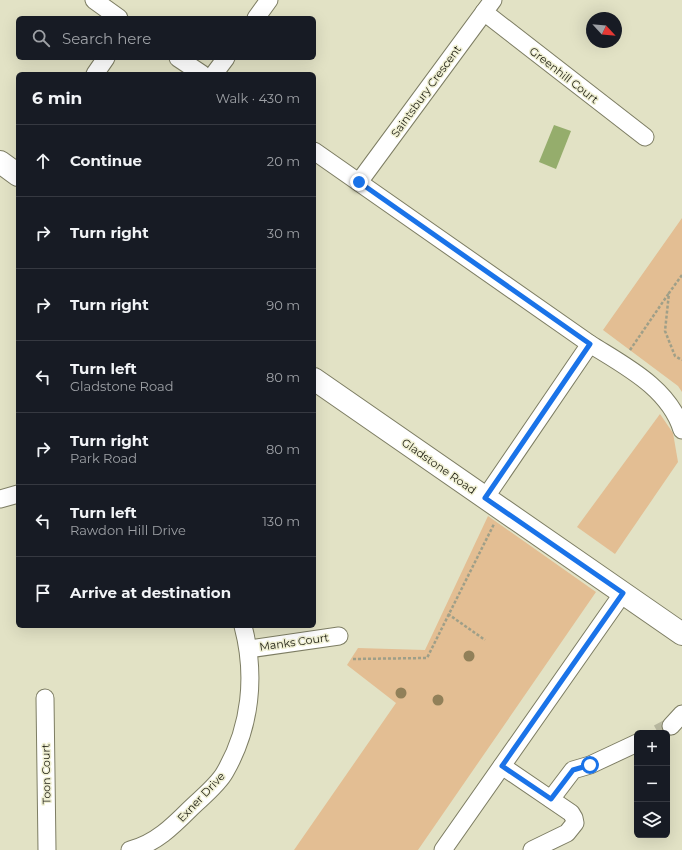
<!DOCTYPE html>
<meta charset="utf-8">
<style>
:root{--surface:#171b24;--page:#242831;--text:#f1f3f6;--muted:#9ea1a6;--line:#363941}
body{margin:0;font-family:Montserrat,sans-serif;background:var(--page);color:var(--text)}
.controls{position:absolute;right:12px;bottom:12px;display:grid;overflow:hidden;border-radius:6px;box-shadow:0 4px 16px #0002}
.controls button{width:36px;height:36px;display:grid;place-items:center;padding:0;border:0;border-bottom:1px solid var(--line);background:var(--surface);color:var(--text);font:20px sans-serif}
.compass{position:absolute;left:586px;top:12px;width:36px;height:36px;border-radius:50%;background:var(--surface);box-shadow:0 4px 16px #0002;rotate:116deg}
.stop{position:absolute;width:12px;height:12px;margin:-9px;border:3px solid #1a73e8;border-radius:50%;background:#fff}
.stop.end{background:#1a73e8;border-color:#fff;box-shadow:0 1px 4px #0008}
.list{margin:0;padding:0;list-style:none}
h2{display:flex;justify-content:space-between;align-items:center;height:52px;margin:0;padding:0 16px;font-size:17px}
h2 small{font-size:13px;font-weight:400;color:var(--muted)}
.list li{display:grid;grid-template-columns:26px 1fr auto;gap:12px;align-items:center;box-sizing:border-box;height:72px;padding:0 16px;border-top:1px solid var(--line)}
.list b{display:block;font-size:15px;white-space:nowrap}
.list p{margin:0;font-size:13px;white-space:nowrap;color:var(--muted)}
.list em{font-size:13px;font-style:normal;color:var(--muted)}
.icon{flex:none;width:22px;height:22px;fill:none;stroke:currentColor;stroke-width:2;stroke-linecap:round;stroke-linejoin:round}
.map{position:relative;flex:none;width:682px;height:850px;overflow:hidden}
.search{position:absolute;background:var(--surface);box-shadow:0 4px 16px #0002;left:16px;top:16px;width:300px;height:44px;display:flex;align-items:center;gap:10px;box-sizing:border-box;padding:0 14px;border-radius:6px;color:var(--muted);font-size:15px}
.panel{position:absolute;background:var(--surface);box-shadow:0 4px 16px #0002;left:16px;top:72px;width:300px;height:556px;border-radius:6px}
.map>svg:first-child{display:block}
.green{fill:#e3be93}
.building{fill:#95ad6c}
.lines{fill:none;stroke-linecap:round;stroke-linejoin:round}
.minor-tunnel{stroke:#babaa1;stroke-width:17;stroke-dasharray:17 8;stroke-linecap:butt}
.minor-casing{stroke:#7d7d63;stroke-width:19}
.major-casing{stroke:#7d7d63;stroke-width:24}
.path{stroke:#9f9f88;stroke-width:2.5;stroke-dasharray:3 2;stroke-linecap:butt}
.minor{stroke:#fff;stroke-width:17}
.major{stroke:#fff;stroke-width:22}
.tree{fill:#918059}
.route{stroke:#1a73e8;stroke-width:5}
.labels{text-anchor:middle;stroke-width:3;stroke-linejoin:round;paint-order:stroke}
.street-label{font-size:11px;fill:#1c1c11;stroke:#efefd2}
</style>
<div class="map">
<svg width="682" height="850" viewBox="0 0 682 850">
<rect width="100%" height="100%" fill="#e2e2c5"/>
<!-- green -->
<g class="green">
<polygon points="682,218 682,392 678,386 603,330"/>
<polygon points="660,414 673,433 678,462 615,554 577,527"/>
<polygon points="488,516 596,592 418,850 294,850 396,703 347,665 358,648 425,650"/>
</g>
<!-- building -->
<polygon class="building" points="554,125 571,131 556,169 539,162"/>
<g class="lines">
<!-- minor-tunnel -->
<polyline class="minor-tunnel" points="658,733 671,726"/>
<!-- minor casing -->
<g class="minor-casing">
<g id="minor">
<polyline points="94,0 119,18"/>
<polyline points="484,12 645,137"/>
<polyline points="256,18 269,0"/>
<polyline points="178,58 202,74"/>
<polyline points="95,74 106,58"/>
<polyline points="214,74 226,58"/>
<path d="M314,151L590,344C625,366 669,388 682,430"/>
<polyline points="359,182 493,0"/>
<polyline points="485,498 590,344"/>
<polyline points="0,499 18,494"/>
<polyline points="249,649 339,636"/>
<polyline points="45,698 47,850"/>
<polyline points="671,726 682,714"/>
<polyline points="502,766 571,813 574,818 575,823 567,833 532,850"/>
<polyline points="551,799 573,770 590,765 637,743"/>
<path d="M130,850C155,844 173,826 190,809C200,799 218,785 225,772C251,727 256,675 243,626"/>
<polyline points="443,850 623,593"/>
</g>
</g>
<!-- major casing -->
<g class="major-casing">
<g id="major">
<polyline points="0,162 18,175"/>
<polyline points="314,379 682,634"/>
</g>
</g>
<!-- path -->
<g class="path">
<polyline points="682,275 669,293 665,331 675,356 682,360"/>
<polyline points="630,350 669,293"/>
<polyline points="448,614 485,640"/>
<polyline points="353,659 427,658 494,524"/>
</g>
<!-- minor -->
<use href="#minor" class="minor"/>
<!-- major -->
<use href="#major" class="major"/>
</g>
<!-- trees -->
<g class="tree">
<circle cx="469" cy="656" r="5.5"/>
<circle cx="401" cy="693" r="5.5"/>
<circle cx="438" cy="700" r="5.5"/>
</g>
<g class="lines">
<!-- route -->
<polyline class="route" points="359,182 590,344 485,498 623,593 502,766 551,799 573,770 590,765"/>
</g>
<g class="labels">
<!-- street labels -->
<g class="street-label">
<text transform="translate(564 75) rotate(38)" y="4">Greenhill Court</text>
<text transform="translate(426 91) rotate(-54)" y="4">Saintsbury Crescent</text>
<text transform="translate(439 466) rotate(35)" y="4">Gladstone Road</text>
<text transform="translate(294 642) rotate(-8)" y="4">Manks Court</text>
<text transform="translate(46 774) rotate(-91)" y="4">Toon Court</text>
<text transform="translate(201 797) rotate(-47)" y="4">Exner Drive</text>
</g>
</g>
</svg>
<div class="controls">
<button>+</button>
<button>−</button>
<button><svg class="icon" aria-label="layers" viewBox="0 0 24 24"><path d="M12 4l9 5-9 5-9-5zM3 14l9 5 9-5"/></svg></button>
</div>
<svg class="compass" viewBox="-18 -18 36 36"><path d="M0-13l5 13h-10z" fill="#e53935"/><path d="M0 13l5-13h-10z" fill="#9ea1a6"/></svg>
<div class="stop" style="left:590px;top:765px"></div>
<div class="stop end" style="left:359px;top:182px"></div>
<div class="search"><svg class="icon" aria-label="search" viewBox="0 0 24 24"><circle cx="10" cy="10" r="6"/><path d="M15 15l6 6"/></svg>Search here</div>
<section class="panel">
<h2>6 min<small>Walk · 430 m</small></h2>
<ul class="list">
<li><svg class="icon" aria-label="ahead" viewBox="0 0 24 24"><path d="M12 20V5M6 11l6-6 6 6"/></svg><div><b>Continue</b></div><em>20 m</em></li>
<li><svg class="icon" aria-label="right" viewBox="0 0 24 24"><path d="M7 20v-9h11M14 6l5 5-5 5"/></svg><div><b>Turn right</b></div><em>30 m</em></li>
<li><svg class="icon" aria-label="right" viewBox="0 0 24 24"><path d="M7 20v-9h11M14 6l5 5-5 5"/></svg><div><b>Turn right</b></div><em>90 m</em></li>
<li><svg class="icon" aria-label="left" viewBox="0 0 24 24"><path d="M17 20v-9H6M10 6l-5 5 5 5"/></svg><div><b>Turn left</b><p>Gladstone Road</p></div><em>80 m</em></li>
<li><svg class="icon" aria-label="right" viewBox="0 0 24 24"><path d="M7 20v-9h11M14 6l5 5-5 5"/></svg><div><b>Turn right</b><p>Park Road</p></div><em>80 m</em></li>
<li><svg class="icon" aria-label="left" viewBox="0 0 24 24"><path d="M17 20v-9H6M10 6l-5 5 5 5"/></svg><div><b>Turn left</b><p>Rawdon Hill Drive</p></div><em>130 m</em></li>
<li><svg class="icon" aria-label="arrive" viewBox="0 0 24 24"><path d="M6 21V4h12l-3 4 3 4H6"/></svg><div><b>Arrive at destination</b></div></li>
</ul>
</section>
</div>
